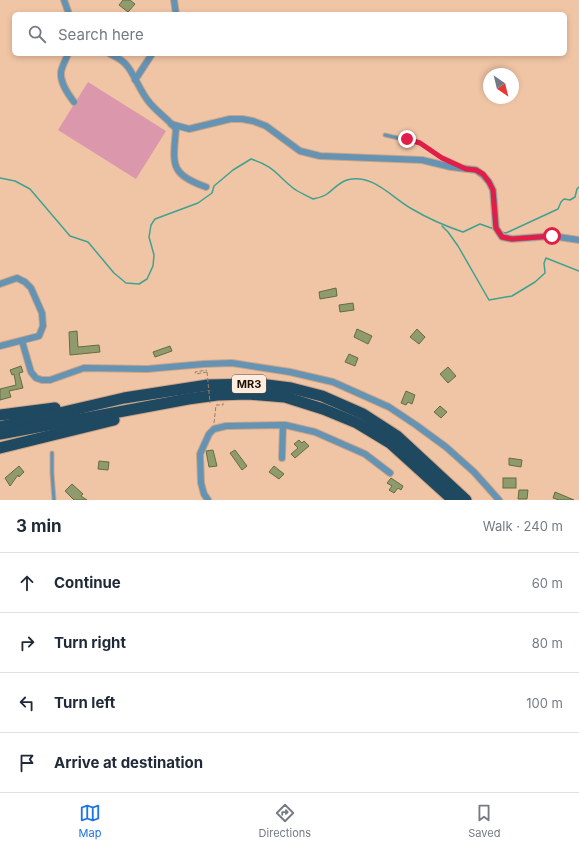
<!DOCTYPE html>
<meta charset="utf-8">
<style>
:root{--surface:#fff;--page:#f6f6f7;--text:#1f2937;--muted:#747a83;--line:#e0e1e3;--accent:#1a73e8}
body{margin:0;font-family:Inter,sans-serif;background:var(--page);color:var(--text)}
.compass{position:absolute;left:483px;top:68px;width:36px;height:36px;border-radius:50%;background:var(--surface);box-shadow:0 2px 6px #0003;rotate:145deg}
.stop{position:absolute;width:12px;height:12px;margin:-9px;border:3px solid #e11d48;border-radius:50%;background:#fff}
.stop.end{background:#e11d48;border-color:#fff;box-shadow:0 1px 4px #0008}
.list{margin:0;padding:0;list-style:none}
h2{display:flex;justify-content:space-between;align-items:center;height:52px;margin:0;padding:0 16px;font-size:17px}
h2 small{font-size:13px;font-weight:400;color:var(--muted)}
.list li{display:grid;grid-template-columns:26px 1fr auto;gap:12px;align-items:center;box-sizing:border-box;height:60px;padding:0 16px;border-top:1px solid var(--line)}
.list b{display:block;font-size:15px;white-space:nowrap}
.list em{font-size:13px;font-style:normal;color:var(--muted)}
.icon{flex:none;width:22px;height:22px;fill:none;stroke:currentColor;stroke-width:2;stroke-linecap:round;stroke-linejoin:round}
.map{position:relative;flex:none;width:579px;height:500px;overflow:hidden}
.search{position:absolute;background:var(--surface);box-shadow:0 2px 6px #0003;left:12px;right:12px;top:12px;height:44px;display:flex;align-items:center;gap:10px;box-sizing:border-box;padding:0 14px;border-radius:6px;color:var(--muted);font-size:15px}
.sheet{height:292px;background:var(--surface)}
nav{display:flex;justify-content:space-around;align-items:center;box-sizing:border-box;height:56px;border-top:1px solid var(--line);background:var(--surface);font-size:11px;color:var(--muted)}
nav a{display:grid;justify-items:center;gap:2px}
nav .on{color:var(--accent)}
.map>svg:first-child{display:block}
.green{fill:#db98ad}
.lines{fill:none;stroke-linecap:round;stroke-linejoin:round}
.stream{stroke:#3ea290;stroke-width:1.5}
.building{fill:#8f9a6d;stroke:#646d42}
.service-casing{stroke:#caa488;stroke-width:5}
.minor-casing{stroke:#caa488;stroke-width:8}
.motorway-casing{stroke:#caa488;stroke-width:13}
.path{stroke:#9c7d65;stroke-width:1;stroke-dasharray:4 2;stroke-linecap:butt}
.service{stroke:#6493b3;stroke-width:3}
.minor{stroke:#6493b3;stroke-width:6}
.motorway{stroke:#1f4861;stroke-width:11}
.path-bridge{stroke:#9c7d65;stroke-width:1;stroke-dasharray:4 2;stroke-linecap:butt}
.route{stroke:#e11d48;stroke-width:5}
.labels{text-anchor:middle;stroke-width:3;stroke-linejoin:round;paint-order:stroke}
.shield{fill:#feecdf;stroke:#625246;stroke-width:1}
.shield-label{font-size:11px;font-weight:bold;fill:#1f1005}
</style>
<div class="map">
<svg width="579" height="500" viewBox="0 0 579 500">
<rect width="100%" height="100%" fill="#f0c5a5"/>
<!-- green -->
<polygon class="green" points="88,82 166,131 136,179 58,130"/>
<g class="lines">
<!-- stream -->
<g class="stream">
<path d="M0,178L15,181L30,189L70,236L88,242L114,273L126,283L139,284L147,279L153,266L154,255L149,237L151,225L155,219L198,203L212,193L214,186L233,170L251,159C273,166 276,174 293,188C298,192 306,195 313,199C317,198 323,197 327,194C334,189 338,183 347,180C373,173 392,198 412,209C429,219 445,226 463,232L480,224L494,229"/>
<polyline points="442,226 448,232 458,246 489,300 512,296 535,282 545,273 544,263 546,258 579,271"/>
<polyline points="501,232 506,233 558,209 561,202 564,199 570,200 575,197 577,189 579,187"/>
</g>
</g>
<!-- building -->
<g class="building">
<polygon points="123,0 130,0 135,4 128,12 119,5"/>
<polygon points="336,288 337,296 320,299 319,292"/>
<polygon points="353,303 354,310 340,312 339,305"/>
<polygon points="357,329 372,336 368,344 354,337"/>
<polygon points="417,329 425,337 419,344 410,337"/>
<polygon points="77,331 78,347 99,345 100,352 70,355 69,332"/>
<polygon points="170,346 172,351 155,357 153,352"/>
<polygon points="349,354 358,358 355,366 345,362"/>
<polygon points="21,366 23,372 19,373 23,388 9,391 11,397 0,400 0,389 16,385 14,374 12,375 10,370"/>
<polygon points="448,367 456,376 448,383 440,374"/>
<polygon points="406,391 415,395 412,404 408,402 406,405 401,403"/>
<polygon points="440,406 447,412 441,418 434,412"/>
<polygon points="299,440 302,443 304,441 309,446 295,458 291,454 298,448 294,444"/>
<polygon points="213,450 217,466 209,467 206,451"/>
<polygon points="235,450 247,466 242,470 230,453"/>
<polygon points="509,458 522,460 521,467 509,465"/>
<polygon points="99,461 109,462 108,470 98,469"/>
<polygon points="19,466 24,472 19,477 18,475 10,486 5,478"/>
<polygon points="274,466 284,474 279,479 269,472"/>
<polygon points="391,478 403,486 401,490 398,488 394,493 389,490 392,486 387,483"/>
<rect x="503" y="478" width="13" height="10"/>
<polygon points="72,484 83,494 81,496 87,500 74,500 65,491"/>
<polygon points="519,490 528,490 527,499 518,499"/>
<polygon points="555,492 574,500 559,500 553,498"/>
</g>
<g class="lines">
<!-- service casing -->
<g class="service-casing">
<g id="service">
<polyline points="385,135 420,143 439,156 461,166"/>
<polyline points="52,453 52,473 54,500"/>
</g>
</g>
<!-- minor casing -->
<g class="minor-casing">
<g id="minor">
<polyline points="64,0 69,14"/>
<polyline points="174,0 176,14"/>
<path d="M68,54C66,59 62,66 61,72C60,83 68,94 74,102"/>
<path d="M110,54C117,57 124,61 128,67C136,78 140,91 149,102C157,112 168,119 176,129C173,164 169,174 206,187"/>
<polyline points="135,80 152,54"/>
<polyline points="171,124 189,129 230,119 242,119 253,121 266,126 300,151 320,156 422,160 451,167 476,170 483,175 489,182 493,190 496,228 502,237 512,239 552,236 579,240"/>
<polyline points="0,284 17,278 25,282 31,288 42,313 43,326 39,336 0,346"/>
<polyline points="22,341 31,372 36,378 42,380 50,380 84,368 147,369 204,364 232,363 290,372 333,382 389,407 416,425 446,447 474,472 499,500"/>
<polyline points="282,458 283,425"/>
<polyline points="208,500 204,494 201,483 200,454 209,434 214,429 226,426 285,425 315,432 365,454 390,473"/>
</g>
</g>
<!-- motorway casing -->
<g class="motorway-casing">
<g id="motorway">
<polyline points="0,415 55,408"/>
<polyline points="0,427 124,398 208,385 259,384 291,388 322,396 363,414 397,436 466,500"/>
<polyline points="0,434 188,399 217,395 248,394 285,397 323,409 357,423 390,443 453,500"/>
<polyline points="0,448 114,420"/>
</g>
</g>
<!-- path -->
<g class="path">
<polyline points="207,372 196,374 195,372 207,370"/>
<polyline points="214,423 216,405 223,405 223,403"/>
</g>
<!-- service -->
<use href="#service" class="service"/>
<!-- minor -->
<use href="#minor" class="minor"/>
<!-- motorway -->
<use href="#motorway" class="motorway"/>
<!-- path-bridge -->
<polyline class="path-bridge" points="207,372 210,403"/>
</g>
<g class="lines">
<!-- route -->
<polyline class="route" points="407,139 420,143 442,158 466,169 476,170 483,174 489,182 493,190 496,228 502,237 512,239 552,236"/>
</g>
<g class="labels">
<!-- shield labels -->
<rect class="shield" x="232" y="375" width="34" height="18" rx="3"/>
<g class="shield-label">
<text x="249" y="388">MR3</text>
</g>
</g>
</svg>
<svg class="compass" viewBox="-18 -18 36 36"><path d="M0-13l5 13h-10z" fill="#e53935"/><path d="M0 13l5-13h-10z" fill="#747a83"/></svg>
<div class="stop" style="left:552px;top:236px"></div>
<div class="stop end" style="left:407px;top:139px"></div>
<div class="search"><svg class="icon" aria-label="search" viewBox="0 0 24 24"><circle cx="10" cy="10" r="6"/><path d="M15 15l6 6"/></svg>Search here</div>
</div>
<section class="sheet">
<h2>3 min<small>Walk · 240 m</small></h2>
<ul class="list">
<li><svg class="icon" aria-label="ahead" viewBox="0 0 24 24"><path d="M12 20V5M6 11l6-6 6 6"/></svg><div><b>Continue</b></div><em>60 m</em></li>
<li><svg class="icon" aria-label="right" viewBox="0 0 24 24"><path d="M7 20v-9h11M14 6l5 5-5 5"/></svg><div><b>Turn right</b></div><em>80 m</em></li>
<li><svg class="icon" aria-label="left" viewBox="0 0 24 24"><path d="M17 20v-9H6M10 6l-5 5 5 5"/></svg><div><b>Turn left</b></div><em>100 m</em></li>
<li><svg class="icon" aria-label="arrive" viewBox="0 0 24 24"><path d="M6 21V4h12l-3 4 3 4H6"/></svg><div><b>Arrive at destination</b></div></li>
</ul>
</section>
<nav>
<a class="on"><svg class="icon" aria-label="map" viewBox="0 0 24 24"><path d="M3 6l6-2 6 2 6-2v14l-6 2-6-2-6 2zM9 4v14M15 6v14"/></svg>Map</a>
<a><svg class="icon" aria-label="directions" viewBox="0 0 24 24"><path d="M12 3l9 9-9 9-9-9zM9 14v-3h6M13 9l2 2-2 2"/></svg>Directions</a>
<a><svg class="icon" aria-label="saved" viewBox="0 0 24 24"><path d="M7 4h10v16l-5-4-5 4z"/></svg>Saved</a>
</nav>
